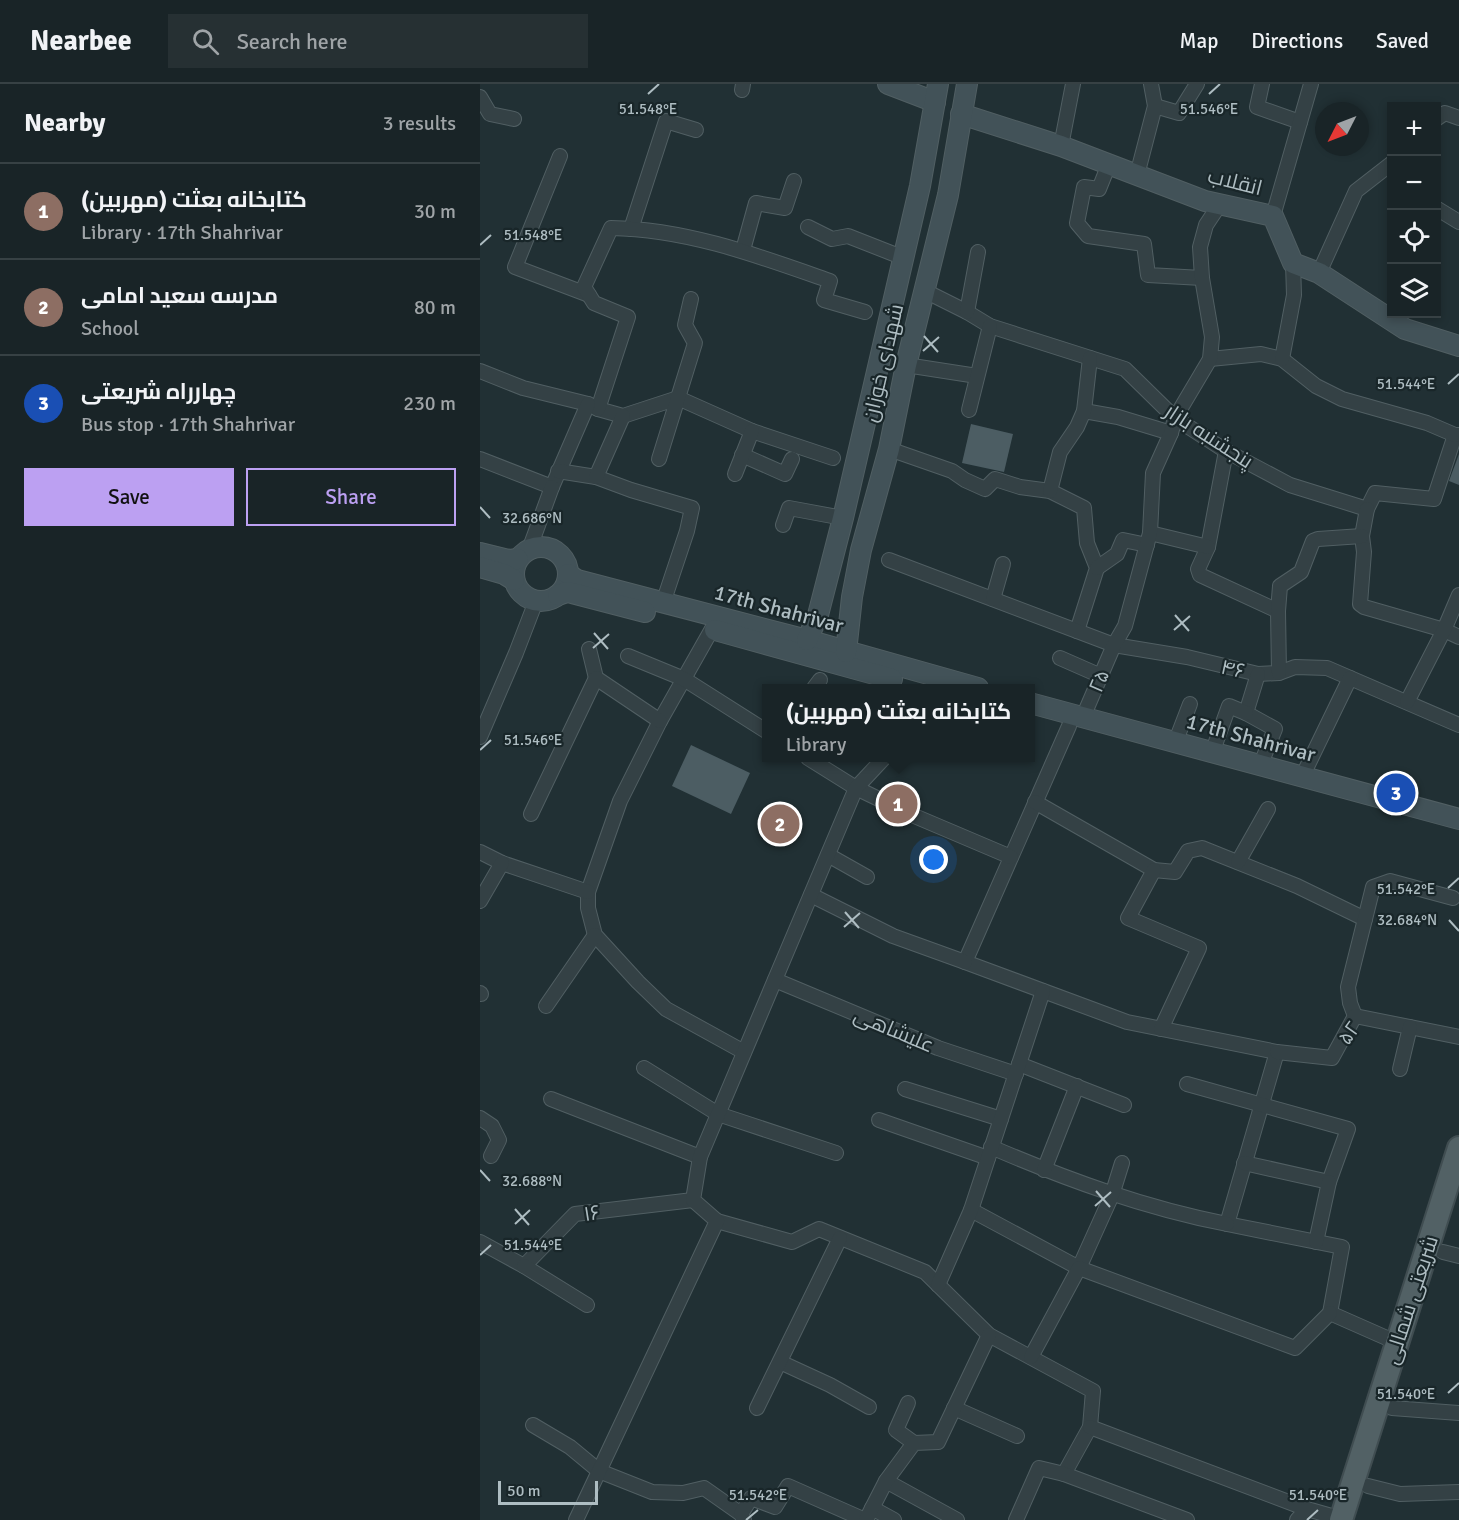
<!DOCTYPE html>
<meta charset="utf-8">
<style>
:root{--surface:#192427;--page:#263033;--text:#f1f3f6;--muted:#9fa4a7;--line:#374144;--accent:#bca0f2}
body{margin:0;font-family:Signika,Cairo,sans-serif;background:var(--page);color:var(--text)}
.controls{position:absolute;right:18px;top:18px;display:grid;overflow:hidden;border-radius:0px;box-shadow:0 3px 9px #0003}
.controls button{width:54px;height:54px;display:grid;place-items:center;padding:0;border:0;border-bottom:2px solid var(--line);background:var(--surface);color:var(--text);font:30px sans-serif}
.compass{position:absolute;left:835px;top:18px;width:54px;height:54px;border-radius:50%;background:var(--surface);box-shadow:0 3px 9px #0003;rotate:228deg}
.scale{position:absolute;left:18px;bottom:15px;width:100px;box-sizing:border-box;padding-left:6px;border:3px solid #aebdc2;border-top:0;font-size:16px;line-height:21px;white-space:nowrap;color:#aebdc2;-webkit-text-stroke:4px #192629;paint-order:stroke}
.you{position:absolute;left:454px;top:776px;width:21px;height:21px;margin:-15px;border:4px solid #fff;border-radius:50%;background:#1a73e8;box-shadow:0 0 0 9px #1a73e833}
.badge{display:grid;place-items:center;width:39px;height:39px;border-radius:50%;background:var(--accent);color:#fff;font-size:20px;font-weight:700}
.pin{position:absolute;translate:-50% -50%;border:3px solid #fff;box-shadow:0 2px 6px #0006}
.popup{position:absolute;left:282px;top:600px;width:273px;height:78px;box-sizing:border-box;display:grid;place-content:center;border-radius:0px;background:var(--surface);filter:drop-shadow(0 2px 4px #0005);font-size:20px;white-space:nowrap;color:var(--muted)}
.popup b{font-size:22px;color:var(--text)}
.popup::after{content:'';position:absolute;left:50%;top:100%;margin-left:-12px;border:12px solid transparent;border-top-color:var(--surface)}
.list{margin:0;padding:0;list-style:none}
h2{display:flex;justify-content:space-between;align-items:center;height:78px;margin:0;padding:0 24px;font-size:26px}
h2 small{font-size:20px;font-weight:400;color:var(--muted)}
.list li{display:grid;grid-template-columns:39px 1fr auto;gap:18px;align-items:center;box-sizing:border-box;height:96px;padding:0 24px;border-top:2px solid var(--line)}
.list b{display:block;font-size:22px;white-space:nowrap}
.list p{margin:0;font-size:20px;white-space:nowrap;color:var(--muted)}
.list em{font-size:20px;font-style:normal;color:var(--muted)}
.actions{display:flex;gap:12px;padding:18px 24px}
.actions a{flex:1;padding:14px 0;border:2px solid var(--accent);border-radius:0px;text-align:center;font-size:21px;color:var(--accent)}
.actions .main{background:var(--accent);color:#111}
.icon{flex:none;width:33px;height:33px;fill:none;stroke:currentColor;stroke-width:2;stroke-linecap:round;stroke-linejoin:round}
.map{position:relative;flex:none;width:979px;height:1436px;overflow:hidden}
header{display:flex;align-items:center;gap:36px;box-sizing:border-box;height:84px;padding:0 30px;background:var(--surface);border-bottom:2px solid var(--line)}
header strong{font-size:28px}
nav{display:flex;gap:33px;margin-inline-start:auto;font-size:21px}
.search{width:420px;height:54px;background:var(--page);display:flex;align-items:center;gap:15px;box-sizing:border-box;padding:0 21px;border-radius:0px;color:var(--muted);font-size:22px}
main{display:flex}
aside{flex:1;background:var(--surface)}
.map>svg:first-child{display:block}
.building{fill:#4c5d63}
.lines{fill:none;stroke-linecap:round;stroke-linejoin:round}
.street-casing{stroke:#515f63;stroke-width:16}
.secondary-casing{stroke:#515f63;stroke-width:22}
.primary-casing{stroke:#404d51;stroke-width:26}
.street{stroke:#344145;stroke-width:14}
.secondary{stroke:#425258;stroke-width:20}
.primary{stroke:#526165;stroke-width:22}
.ticks{fill:none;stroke:#aebdc2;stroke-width:2}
.labels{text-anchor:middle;stroke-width:4.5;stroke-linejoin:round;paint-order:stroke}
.street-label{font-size:21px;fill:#aebdc2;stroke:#192629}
.ticks-label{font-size:15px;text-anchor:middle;fill:#aebdc2;stroke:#192629;stroke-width:4.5;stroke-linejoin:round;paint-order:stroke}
</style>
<header>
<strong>Nearbee</strong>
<div class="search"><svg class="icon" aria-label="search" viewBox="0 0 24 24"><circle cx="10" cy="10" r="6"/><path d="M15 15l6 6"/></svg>Search here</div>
<nav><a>Map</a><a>Directions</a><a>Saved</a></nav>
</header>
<main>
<aside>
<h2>Nearby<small>3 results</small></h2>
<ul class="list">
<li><span class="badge" style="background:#8d6e63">1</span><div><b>کتابخانه بعثت (مهربین)</b><p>Library · 17th Shahrivar</p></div><em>30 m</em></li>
<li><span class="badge" style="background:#8d6e63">2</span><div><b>مدرسه سعید امامی</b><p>School</p></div><em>80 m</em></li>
<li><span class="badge" style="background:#1a4fb4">3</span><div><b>چهارراه شریعتی</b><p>Bus stop · 17th Shahrivar</p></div><em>230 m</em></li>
</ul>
<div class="actions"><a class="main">Save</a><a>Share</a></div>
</aside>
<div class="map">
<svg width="979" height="1436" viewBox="0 0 979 1436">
<rect width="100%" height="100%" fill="#213034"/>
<!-- building -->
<g class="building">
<polygon points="491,340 533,350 524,388 482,379"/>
<polygon points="979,370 979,401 969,397"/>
<polygon points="211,661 270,689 251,730 192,702"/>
</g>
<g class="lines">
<!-- street casing -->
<g class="street-casing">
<g id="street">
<polyline points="782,0 777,23 820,38"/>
<polyline points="262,6 263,0"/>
<polyline points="0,13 10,30 34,35"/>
<polyline points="675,22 699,29 717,0"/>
<polyline points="956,35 965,29 979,34"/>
<polyline points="581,62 593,0"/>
<polyline points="80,72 35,183 109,211"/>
<polyline points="629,80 619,105 604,103 597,139 608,152 664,160 668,191 722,194"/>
<polyline points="657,91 675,22 671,0"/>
<polyline points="956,124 979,138"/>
<polyline points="793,132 831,0"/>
<polyline points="328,143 352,155 368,152 424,174"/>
<polyline points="151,145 186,37 216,46"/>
<polyline points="263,166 276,119 305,124 314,97"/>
<polyline points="839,189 876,107 912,79"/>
<polyline points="445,207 487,228 510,242 645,285 695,334 746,367 810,401 887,425 895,409 954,415 975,351 979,351"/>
<polyline points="487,228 498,168"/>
<polyline points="730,275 781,270 802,275 836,302 862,315 947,339 975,351"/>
<polyline points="802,275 814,211 813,179"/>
<polyline points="426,281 497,292"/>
<polyline points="0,287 43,304 108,320 118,325 143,332 198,314 272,347 353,374"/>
<path d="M118,325L148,233L114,219L104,203L131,144C207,145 279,172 350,197L344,216L385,228"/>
<polyline points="489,326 510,242"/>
<polyline points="604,327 638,333 691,349"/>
<polyline points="409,365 472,387 485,396 505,405 515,395 540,403 570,407 604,424 607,459 617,484 597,547"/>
<polyline points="746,367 728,463 718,485 720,491 798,527"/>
<polyline points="262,371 305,390 312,375"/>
<polyline points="0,375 72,403 108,320"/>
<polyline points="179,375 215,259 205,241 211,215"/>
<polyline points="78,387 116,393 151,406 212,424 207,447 183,519"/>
<polyline points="255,390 272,347"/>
<polyline points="116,393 143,332"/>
<polyline points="570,407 580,368 597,343 604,327 610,274"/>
<polyline points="887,425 882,452 884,468 880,520 884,523 964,546 979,553"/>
<polyline points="303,441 309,424 363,434"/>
<polyline points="670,449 728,463"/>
<polyline points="49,466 72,403"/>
<polyline points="409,476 634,561 707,573 778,590 799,589 815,583 847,584 979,641"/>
<polyline points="617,484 637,470 643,456 667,461"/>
<polyline points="513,515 523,480"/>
<polyline points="232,545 180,637 140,717 108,808 108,824 115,851 158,898 186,925 264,968"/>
<polyline points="109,565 116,594 180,637"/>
<polyline points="148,572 204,595 286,647"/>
<polyline points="580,574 621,592"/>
<polyline points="799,589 798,527 800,502 821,488 833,457 838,455 882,452"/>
<polyline points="778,590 766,629 795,645 780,682"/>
<polyline points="334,604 340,596"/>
<polyline points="927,618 964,546 979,511"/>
<polyline points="603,633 634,561 645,542 670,449 673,389 691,349 695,334 730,275 732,253 722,194 720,163 726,141 740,120"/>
<polyline points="589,642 485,878 647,938 797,968 747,1140 862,1163 850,1229 918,1259"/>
<polyline points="0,653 36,569 56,517"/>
<polyline points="695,659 710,620"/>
<polyline points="732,669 749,622 766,629"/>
<polyline points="328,674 376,704 432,731 531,773"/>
<polyline points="822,693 870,594"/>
<polyline points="555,718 674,786 695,788 708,767 722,764 817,802 885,835"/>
<polyline points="51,730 116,594"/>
<polyline points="0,768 22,779 108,808"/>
<polyline points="348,771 387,793"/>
<polyline points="758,778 788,725"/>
<polyline points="674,786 648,834 719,864 681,945"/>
<polyline points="331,811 413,852 485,878"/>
<polyline points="0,817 22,779"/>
<polyline points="295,896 458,964 536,990"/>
<polyline points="0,909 1,910"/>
<polyline points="66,922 115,851"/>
<polyline points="875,932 870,919 868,903 893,803 910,797 973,814"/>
<polyline points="797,968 852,974 875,932 979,953"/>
<polyline points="539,980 644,1021"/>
<polyline points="164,984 238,1030 356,1069"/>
<polyline points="920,985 930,943"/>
<polyline points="707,1000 868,1045 849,1098 764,1079"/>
<polyline points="425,1005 521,1035"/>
<polyline points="71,1015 220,1073"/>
<polyline points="0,1034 12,1042 19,1056 11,1072"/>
<polyline points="399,1036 508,1074"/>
<path d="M511,1063C588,1096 665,1124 747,1140"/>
<polyline points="564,1086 597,1002"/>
<polyline points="491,1126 599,1184 632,1111 642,1079"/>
<polyline points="237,1137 312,1158 339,1145 445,1188 509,1251 613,1307 610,1343 584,1390"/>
<polyline points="0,1158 44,1182 95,1130 213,1116"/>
<polyline points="836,1158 849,1098"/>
<polyline points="963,1168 979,1172"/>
<polyline points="44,1182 107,1221"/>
<polyline points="458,1201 491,1126 563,907"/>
<polyline points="551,1273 599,1184 815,1264 850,1229"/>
<polyline points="300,1278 350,1301 389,1323"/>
<polyline points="428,1319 416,1346 434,1359"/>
<polyline points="277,1324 360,1154"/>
<polyline points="474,1324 537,1352"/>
<polyline points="912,1324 979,1329"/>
<polyline points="53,1341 90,1363 119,1387 172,1408 203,1409 224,1404 261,1430 264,1436"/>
<polyline points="610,1343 827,1425"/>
<polyline points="406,1397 477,1436"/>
<polyline points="888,1402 920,1410 979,1408"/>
<polyline points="392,1424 414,1436"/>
<polyline points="261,1430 271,1414 295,1423 308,1402 385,1436"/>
<polyline points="96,1436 237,1137 213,1116 220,1073 376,704 404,674"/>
<polyline points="386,1436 406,1397 434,1359 458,1358 509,1251"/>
<polyline points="536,1436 559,1384 584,1390 707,1436"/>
<polyline points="817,1436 827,1425 862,1435"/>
</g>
</g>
<!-- secondary casing -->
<g class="secondary-casing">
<g id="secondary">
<polyline points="408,0 455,18"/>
<polyline points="481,30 581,62 725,117 793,132 813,179 839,189 925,245 979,262"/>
<circle cx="61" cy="490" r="27"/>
<polyline points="0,469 29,476 38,475"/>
<polyline points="0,483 24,490 34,496"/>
<polyline points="88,490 97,496 327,556 498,604"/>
<polyline points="78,511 87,508 92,509 165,528"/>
<polyline points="235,546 412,595"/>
<polyline points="327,556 338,531 363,434 440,102 458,0"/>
<polyline points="366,568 372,513 381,466 409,365 426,281 468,111 487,0"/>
<polyline points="550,619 979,735"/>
</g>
</g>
<!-- primary casing -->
<g class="primary-casing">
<polyline id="primary" points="861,1436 979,1064"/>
</g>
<!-- street -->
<use href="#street" class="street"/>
<!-- secondary -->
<use href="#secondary" class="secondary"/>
<!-- primary -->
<use href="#primary" class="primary"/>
</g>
<!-- ticks -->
<path class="ticks" d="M168,10L179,0M729,10L740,0M0,161L11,151M444,252L458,268M443,267L459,253M968,300L979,290M0,423L10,434M695,531L709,547M694,546L710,532M114,549L128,565M113,564L129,550M0,666L11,656M968,804L979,794M365,828L379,844M969,836L979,847M364,843L380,829M0,1086L10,1097M616,1107L630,1123M615,1122L631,1108M35,1125L49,1141M35,1140L50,1126M0,1171L11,1161M968,1309L979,1299M266,1436L278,1426M827,1436L838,1426"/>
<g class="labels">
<!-- street labels -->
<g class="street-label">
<text transform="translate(755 98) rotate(14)" y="7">انقلاب</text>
<text transform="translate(403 279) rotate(-77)" y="7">شهدای خوزان</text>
<text transform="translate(729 352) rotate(33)" y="7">پنجشنبه بازار</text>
<text transform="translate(299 525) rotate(15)" y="7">17th Shahrivar</text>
<text transform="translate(753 585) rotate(12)" y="7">۴۶</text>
<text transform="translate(619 597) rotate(-67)" y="7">۲۵</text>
<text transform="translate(771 654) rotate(15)" y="7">17th Shahrivar</text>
<text transform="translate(414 946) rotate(23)" y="7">علیشاهی</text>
<text transform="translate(869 949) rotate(-55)" y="7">۵۲</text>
<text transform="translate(112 1129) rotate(-9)" y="7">۱۶</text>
<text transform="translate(931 1216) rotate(-72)" y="7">شریعتی شمالی</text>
</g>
</g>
<g class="ticks-label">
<text x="168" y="30">51.548°E</text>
<text x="729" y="30">51.546°E</text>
<text x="53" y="156">51.548°E</text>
<text x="926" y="305">51.544°E</text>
<text x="52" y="439">32.686°N</text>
<text x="53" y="661">51.546°E</text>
<text x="926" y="810">51.542°E</text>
<text x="927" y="841">32.684°N</text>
<text x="52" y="1102">32.688°N</text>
<text x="53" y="1166">51.544°E</text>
<text x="926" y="1315">51.540°E</text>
<text x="278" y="1416">51.542°E</text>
<text x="838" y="1416">51.540°E</text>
</g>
</svg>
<div class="controls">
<button>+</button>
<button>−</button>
<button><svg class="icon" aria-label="locate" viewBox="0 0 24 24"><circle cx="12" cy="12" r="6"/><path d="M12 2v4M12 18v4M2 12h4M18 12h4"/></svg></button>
<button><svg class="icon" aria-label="layers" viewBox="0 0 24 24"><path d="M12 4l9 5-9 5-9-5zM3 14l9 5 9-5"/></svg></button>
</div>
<svg class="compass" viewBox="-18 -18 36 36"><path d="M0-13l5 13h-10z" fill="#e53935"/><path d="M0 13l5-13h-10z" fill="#9fa4a7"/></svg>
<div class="scale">50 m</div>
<div class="you"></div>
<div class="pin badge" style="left:418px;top:720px;background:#8d6e63">1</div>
<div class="popup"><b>کتابخانه بعثت (مهربین)</b>Library</div>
<div class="pin badge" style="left:300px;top:740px;background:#8d6e63">2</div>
<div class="pin badge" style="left:916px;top:709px;background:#1a4fb4">3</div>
</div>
</main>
